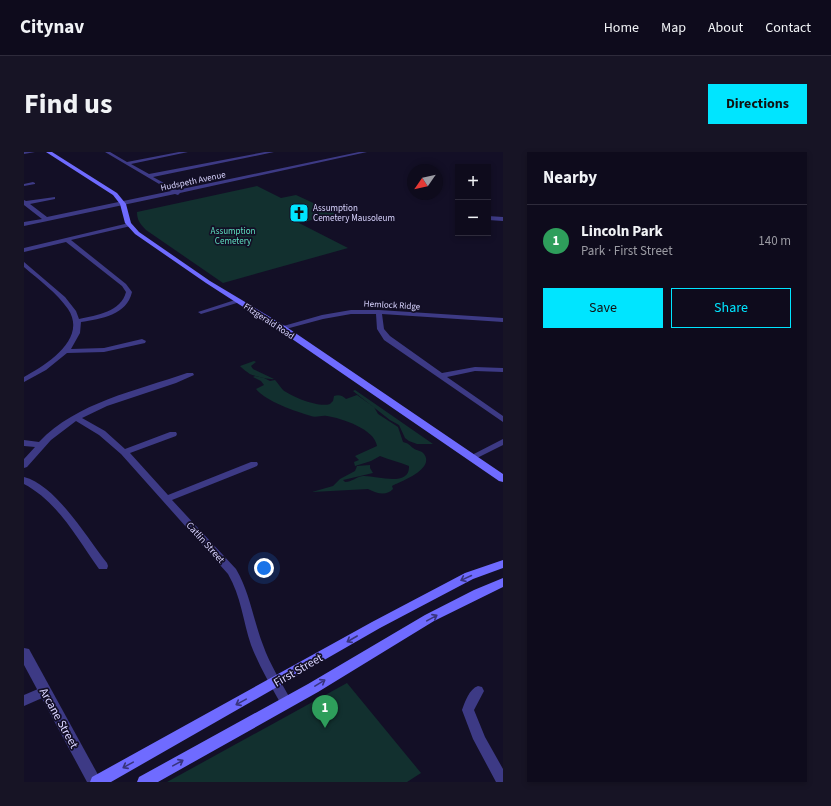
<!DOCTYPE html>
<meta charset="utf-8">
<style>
:root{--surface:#0e0b1c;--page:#171425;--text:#f1f3f6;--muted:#9b9ba3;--line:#2e2b3b;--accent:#00e5ff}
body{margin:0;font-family:"Source Sans 3",sans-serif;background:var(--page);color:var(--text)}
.controls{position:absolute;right:12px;top:12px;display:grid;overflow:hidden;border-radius:0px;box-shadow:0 2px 6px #0003}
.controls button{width:36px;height:36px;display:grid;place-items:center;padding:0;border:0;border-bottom:1px solid var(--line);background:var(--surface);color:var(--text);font:20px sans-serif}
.compass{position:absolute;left:383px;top:12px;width:36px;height:36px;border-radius:50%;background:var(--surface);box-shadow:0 2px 6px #0003;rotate:236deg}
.you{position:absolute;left:240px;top:416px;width:14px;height:14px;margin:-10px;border:3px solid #fff;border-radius:50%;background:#1a73e8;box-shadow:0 0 0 6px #1a73e833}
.badge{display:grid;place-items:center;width:26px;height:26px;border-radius:50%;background:var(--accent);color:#fff;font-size:13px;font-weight:700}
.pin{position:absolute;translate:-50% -33px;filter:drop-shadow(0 1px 2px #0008)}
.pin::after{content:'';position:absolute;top:21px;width:14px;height:12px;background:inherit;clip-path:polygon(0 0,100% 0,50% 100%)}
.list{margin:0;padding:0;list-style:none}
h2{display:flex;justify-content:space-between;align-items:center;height:52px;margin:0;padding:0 16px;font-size:17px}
h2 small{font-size:13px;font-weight:400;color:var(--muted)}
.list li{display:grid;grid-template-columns:26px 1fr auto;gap:12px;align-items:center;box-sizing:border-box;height:72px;padding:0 16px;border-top:1px solid var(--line)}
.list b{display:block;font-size:15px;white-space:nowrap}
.list p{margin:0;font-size:13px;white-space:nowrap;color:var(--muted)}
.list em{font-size:13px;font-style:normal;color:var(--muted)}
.actions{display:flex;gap:8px;padding:12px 16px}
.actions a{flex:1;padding:9px 0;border:1px solid var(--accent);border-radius:0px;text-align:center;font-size:14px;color:var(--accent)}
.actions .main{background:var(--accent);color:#111}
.map{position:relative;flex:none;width:479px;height:630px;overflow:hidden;border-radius:0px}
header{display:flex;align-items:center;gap:24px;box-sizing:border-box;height:56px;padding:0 20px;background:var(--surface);border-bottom:1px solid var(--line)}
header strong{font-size:19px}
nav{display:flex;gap:22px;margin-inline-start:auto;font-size:14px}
.intro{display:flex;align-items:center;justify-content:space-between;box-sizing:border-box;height:96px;padding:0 24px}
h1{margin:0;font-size:28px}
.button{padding:10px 18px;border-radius:0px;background:var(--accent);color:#111;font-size:14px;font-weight:700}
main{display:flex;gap:24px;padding:0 24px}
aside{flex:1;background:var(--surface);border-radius:0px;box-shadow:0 2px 6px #0003}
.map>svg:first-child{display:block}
.green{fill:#12302f}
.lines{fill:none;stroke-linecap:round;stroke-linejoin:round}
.minor{fill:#3d3a85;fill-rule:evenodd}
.tertiary{fill:#3d3a85;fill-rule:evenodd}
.secondary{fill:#6f6bff;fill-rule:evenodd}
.oneway{stroke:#38347d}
.labels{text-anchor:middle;stroke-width:3.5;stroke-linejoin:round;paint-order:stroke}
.far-street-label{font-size:9px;fill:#d9d4ff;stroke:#130f26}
.far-poi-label{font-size:9px;fill:#d9d4ff;stroke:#130f26;text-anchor:start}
.far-park-label{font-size:9px;fill:#5fe0c0;stroke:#130f26}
.street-label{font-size:10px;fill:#d9d4ff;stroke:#130f26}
.near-street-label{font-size:12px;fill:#d9d4ff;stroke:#130f26}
</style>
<header>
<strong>Citynav</strong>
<nav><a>Home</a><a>Map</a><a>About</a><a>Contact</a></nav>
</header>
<div class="intro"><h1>Find us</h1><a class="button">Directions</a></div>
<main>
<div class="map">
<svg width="479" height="630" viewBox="0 0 479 630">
<rect width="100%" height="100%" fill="#130f26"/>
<!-- green -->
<g class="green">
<path d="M233,34L257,46L272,43L313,62L275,71L324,96L199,131L122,78C116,72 113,68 113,60Z"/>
<path d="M230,209L232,210L227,214L229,217L250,227C247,228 230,224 226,222C224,221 218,216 216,214Z"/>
<path d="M231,224L240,226L246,229L251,228C254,231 256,235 259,238C268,245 295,256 306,252L309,249L310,244C315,242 319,244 322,247L333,243L350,255L354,262L374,275L379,290C386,292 385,293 389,296C393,299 397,298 400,302C411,317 378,329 368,334L369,337C361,345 353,341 344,337L288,340L309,334L316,327L331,319L333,314L346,313V316L349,321L319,328L321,330C328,330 332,325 339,324C351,323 386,336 385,314C375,310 366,308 356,304L347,309L331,314L330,310L335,308L331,304L353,294C351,277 317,266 303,264C297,263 292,266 287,264C271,259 243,250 232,237L240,233L237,229L229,225Z"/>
<polygon points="331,238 409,292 393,292 385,289 381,286 375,273 366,268 329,239"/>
<polygon points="323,531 397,621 383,630 143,630"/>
</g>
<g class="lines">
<!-- minor -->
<g class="minor">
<polygon points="0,0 11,0 0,2"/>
<polygon points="81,0 86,0 103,10 155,0 164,0 107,12 125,22 241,0 250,0 129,25 153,38 335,0 343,0 156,41 154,43 151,42 0,74 0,70 18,67 0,53 0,48 2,49 31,45 31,47 6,52 23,65 147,39"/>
<polygon points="9,30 11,31 11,32 0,34 0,32"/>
<polygon points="464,64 479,65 479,69 464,68"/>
<path d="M105,71L108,73L107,74L47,88L102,132L108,140C103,163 77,167 57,170L56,181L47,197L80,196L118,187L122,189L121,191L80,200L43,201L22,218L0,230V225C22,213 64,187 44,157C33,141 15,128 0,115V110L41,145L52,159L55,167C73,163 97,160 102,140L98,134L42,90L0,100V96Z"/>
<polygon points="214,147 217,149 216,150 177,162 174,160"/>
<polygon points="327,158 355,158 479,166 479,170 358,162 360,177 366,184 418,221 451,215 479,216 479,220 451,219 423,225 479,264 479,270 360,188 353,177 352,162 327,162 299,167 258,178 254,176 256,175 298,163"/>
<path d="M163,221H169L170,223L152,231L83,254L58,266L81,279L101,297L146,280H152L153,282L152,284L106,301L144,343L227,310H233L234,312L233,314L148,348L212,417C226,441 229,467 239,493C246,513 258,531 268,550L266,554L262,555L258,554C247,534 235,514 227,493C219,469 217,444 204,422L97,302L75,283L52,269L27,288L3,315L0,316V307L11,295L0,294V288L15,290C53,250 112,239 163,221Z"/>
<polygon points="479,287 479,293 451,307 445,307 444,305"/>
<path d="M0,325C32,333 63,386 83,411L84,414L83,417H75C53,386 34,350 0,332Z"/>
<polygon points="21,534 25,535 27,539 25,543 0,554 0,543"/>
<path d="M454,534L458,535L460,539L450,558L461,585L479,617V630H472L449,587L438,558C441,550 445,537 454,534Z"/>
</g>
<!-- tertiary -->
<polygon class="tertiary" points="0,496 5,497 78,630 63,630 0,513"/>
<!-- secondary -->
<g class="secondary">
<polygon points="22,0 28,0 93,41 102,52 107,71 115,80 186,129 261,174 479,322 479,330 475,329 255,178 182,131 111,82 101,71 96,52 89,43"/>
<polygon points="479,408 479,416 449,427 356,476 87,630 66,630 68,625 348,470 441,421"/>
<polygon points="479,426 479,435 410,469 294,540 134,630 113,630 115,625 284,532 401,463 450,438"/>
</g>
</g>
<!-- one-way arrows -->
<defs><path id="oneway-shaft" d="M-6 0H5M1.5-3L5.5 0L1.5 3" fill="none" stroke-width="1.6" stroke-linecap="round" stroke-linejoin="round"/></defs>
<g class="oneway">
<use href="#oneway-shaft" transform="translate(442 426) rotate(155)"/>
<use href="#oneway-shaft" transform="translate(408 466) rotate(-29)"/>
<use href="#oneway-shaft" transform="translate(328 487) rotate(150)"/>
<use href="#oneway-shaft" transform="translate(296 531) rotate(-31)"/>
<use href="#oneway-shaft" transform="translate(217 550) rotate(151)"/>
<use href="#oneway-shaft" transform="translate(154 611) rotate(-29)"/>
<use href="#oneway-shaft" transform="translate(104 613) rotate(151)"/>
</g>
<!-- icons -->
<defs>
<g id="church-square" transform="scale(1)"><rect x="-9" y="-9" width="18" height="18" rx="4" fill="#00e5ff" stroke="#130f26"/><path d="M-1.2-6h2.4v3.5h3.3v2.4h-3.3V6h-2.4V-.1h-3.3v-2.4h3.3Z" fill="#111"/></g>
</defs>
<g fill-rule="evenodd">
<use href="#church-square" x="275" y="61"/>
</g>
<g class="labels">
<!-- far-street labels -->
<g class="far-street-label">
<text transform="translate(169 29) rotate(-12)" y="3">Hudspeth Avenue</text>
<text transform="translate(368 153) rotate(3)" y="3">Hemlock Ridge</text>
<text transform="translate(245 169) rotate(33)" y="3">Fitzgerald Road</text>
</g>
<!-- far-poi labels -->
<g class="far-poi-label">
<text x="289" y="59">Assumption<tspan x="289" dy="10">Cemetery Mausoleum</tspan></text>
</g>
<!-- far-park labels -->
<g class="far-park-label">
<text x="209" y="82">Assumption<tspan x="209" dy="10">Cemetery</tspan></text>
</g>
<!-- street labels -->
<g class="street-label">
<text transform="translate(182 390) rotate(48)" y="4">Catlin Street</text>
</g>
<!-- near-street labels -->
<g class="near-street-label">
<text transform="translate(274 518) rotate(-30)" y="4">First Street</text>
<text transform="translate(35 566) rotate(61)" y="4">Arcane Street</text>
</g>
</g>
</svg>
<div class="controls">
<button>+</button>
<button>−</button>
</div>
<svg class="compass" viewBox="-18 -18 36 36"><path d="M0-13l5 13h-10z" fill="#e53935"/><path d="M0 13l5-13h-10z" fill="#9b9ba3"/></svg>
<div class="you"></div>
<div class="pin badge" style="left:301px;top:576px;background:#2e9e5b">1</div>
</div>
<aside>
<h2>Nearby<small></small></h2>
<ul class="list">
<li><span class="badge" style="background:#2e9e5b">1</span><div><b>Lincoln Park</b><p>Park · First Street</p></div><em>140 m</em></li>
</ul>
<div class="actions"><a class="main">Save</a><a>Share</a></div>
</aside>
</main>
